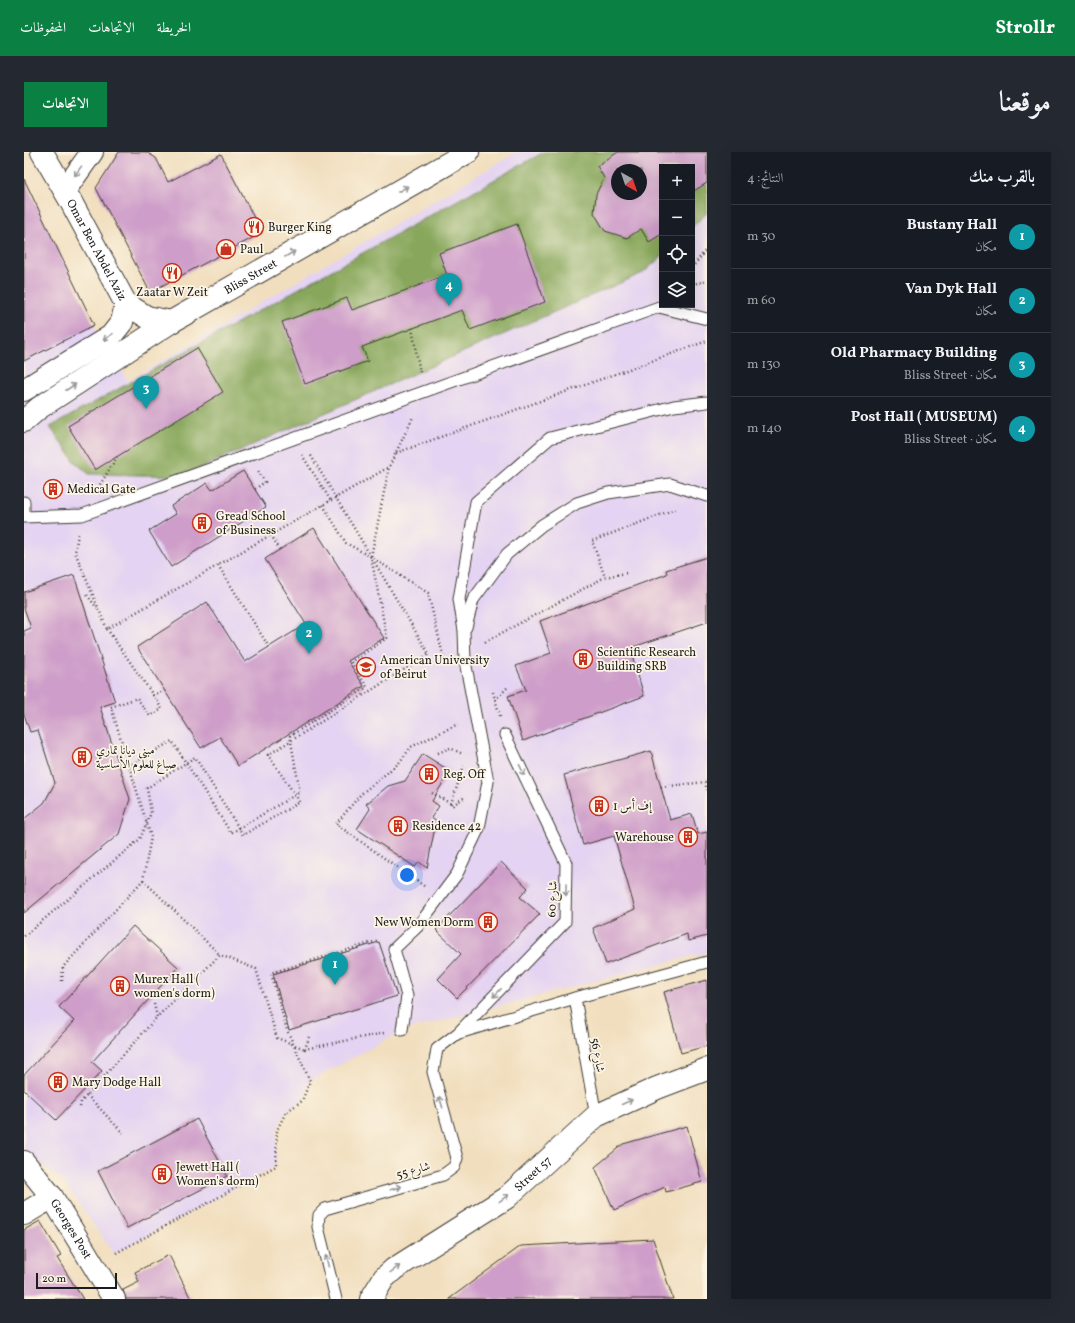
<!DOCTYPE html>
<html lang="ar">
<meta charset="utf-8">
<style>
:root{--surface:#171b24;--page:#242831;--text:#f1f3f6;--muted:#9ea1a6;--line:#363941;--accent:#0b8043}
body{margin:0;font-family:Vollkorn,Amiri,serif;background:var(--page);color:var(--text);direction:rtl}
.controls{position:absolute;right:12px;top:12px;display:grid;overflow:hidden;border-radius:0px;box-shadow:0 4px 16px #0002}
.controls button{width:36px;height:36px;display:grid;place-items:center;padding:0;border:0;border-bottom:1px solid var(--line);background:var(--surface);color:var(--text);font:20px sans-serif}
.compass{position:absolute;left:587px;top:12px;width:36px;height:36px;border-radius:50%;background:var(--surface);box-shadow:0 4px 16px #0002;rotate:140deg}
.scale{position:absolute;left:12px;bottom:10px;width:81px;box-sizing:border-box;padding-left:4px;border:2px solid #1c1c1c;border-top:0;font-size:11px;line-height:14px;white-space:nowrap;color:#1c1c1c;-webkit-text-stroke:3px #fcf5e5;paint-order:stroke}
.you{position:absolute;left:383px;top:723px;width:14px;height:14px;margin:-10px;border:3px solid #fff;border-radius:50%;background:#1a73e8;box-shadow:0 0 0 6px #1a73e833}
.badge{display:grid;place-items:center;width:26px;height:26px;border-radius:50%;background:var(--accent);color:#fff;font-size:13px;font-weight:700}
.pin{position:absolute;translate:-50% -33px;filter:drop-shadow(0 1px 2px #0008)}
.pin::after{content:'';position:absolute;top:21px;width:14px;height:12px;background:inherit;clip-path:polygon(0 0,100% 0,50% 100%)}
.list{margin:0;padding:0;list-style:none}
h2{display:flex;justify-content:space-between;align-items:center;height:52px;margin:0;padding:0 16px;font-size:17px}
h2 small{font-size:13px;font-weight:400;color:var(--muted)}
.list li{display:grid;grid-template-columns:26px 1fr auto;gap:12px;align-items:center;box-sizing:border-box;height:64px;padding:0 16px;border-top:1px solid var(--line)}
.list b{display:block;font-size:15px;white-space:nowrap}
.list p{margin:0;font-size:13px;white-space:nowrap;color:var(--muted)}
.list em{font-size:13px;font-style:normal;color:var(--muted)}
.icon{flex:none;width:22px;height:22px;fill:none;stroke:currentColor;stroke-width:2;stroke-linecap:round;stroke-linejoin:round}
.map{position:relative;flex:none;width:683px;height:1147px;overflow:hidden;direction:ltr;border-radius:0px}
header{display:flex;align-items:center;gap:24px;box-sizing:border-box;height:56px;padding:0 20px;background:var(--accent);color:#fff}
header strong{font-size:19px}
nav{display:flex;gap:22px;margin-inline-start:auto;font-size:14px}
.intro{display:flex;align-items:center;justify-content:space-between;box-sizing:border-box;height:96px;padding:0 24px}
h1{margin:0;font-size:28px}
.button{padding:10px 18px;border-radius:0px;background:var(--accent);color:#fff;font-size:14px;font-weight:700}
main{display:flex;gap:24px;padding:0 24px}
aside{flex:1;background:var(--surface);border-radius:0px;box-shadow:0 4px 16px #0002}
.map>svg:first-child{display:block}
.built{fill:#e4d3f2;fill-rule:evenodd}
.forest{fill:#88a75b;stroke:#52623c;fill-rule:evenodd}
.building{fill:#ce9dc9;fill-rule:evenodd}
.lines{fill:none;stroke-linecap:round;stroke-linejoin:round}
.service-casing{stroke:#3c3934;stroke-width:13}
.minor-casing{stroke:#3c3934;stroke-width:24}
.tertiary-casing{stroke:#3c3934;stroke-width:24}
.path{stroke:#3c3934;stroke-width:2.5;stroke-dasharray:1 3;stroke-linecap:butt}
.service{stroke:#fff;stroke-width:11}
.minor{stroke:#fff;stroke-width:22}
.tertiary{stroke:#fff;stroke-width:22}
.oneway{stroke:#999}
.labels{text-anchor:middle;stroke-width:3.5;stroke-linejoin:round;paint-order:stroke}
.poi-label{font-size:12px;fill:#1c1c1c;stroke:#fcf5e5;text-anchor:start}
.street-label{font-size:12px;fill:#1c1c1c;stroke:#fcf5e5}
</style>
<header>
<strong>Strollr</strong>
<nav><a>الخريطة</a><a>الاتجاهات</a><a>المحفوظات</a></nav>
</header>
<div class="intro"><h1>موقعنا</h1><a class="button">الاتجاهات</a></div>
<main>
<aside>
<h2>بالقرب منك<small>النتائج: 4</small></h2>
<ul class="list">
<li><span class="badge" style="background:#0f9aa8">1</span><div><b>Bustany Hall</b><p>مكان</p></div><em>30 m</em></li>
<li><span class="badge" style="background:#0f9aa8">2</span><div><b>Van Dyk Hall</b><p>مكان</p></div><em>60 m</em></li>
<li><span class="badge" style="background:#0f9aa8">3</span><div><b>Old Pharmacy Building</b><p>مكان · Bliss Street</p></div><em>130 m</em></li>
<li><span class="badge" style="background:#0f9aa8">4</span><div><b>Post Hall ( MUSEUM)</b><p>مكان · Bliss Street</p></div><em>140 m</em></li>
</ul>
</aside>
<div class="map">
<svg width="683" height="1147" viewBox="0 0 683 1147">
<rect width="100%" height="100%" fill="#fcf5e5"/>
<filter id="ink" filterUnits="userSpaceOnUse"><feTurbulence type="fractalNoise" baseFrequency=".025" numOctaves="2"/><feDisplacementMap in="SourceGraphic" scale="8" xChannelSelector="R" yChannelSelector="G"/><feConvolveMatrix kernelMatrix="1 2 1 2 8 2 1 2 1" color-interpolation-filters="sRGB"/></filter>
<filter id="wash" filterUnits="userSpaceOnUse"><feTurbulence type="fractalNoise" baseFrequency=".012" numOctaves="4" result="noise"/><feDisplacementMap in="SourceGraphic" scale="16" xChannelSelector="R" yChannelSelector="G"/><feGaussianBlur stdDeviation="0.9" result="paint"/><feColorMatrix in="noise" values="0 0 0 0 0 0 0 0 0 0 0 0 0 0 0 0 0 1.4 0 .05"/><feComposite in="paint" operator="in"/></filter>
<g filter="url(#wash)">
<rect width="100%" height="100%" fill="#f1debe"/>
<!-- built -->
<path class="built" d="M493,0H683V800L378,879L286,929L278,949L262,960L253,978L252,1014L90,1102L40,1030L0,998V27L70,173L104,229ZM638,15H668V153H638ZM593,18H617V42H593Z"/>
<!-- forest -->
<path class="forest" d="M520,0H683V61L668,75V15H638V104L619,121L158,324L65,322L51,310L26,275ZM593,18H617V42H593Z"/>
<g id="blocks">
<!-- building -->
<g class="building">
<polygon points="95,0 122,0 132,6 144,30 197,2 238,81 126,140 72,36"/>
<path d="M594,0H683V31L668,40V15H638V82L625,90L617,77L603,86L581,79L570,61L572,42L580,26L573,14ZM593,18H617V42H593Z"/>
<polygon points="0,27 70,173 0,209"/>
<polygon points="493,72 521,150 446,178 438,158 338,195 344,209 281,232 258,170 323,146 328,158 423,123 415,101"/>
<polygon points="173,196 199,240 71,318 44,274"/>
<polygon points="219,319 242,355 147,415 125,379 152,362 147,354 166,342 183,331 188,338"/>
<polygon points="290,376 360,486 324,509 340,534 214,614 196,585 177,596 113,495 183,450 221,510 282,472 241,407"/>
<polygon points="683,405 683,470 606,496 620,544 499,589 484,544 502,538 492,514 527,501 516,469 643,422 642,418"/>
<polygon points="50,423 91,550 76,555 106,647 95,682 0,761 0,667 20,651 31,631 14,578 6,580 0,562 0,479 7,476 0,456 0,440"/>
<polygon points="627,599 646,668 668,662 674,682 683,680 683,784 664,789 663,782 582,812 569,776 611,757 590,684 559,693 540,623"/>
<polygon points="399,602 426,619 408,649 415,654 407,666 416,672 410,680 403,716 395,710 391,715 333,677 346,657 342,652 364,634 381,629"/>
<polygon points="477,710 504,736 496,745 516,762 433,846 414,827 437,802 412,778"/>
<polygon points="109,774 154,815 68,910 78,919 32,968 0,938 0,923 50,869 35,855"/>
<polygon points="355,790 373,844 265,878 249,822"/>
<polygon points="683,828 683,894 657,901 640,840"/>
<polygon points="173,967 203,1024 103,1076 74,1019"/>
<polygon points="663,974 678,1030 642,1040 641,1035 590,1058 571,1015 599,992"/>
<polygon points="16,1069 37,1104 33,1106 59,1147 0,1147 0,1078"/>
<polygon points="629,1087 649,1147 425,1147 497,1094"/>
<polygon points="145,1103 167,1147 102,1147 99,1138 115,1130 111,1120"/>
</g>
</g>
</g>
<g filter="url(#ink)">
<use href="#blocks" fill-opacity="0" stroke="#3c3934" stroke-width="1"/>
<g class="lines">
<!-- service casing -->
<g class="service-casing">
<g id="service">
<polyline points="0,350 0,360"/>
<polyline points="0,365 58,363 635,155 683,167"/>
<polyline points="442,475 449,448 483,402 518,373 553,351 584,341 646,332 683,344"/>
<polyline points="551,846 572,964"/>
<polyline points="378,878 383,844 370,797 394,774 433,722 455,676 464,630 441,509 440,479 435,447 452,350 526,286 650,254 683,250"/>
<polyline points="435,881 551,846 683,810"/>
<polyline points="312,1147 294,1075 295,1063 301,1057 419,1023 430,1015 433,1006 409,920 413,897 434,881 541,770 542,711 481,583"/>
</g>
</g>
<!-- minor casing -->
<g class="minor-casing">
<g id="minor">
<polyline points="41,38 68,0"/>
<path id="s1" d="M0,1010L28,1045L90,1147"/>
<polyline points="0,1062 28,1045"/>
<path id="s2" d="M347,1147L360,1126L370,1117L482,1046L572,964L633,936L683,917"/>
</g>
</g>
<!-- tertiary casing -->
<g class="tertiary-casing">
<g id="tertiary">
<path id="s3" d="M18,0L46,48L102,152L123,165L147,170"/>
<polyline points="0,238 87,184 98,170 102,152"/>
<path id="s4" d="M0,269L15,256L147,170L444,0"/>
</g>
</g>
<!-- path -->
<g class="path">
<polyline points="668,116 683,96"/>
<polyline points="668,132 683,129"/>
<polyline points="388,176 396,221"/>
<polyline points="372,301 683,189"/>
<polyline points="278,303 307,349"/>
<polyline points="74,336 93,305"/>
<polyline points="231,337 241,330 234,319"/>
<polyline points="299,353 322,391 347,405 404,441 420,507"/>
<polyline points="54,382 51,400 83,477 365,315 389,265"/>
<polyline points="247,383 256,398"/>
<polyline points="194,413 245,495"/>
<polyline points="602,421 581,425 568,389 654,356"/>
<polyline points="63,443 73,456"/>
<polyline points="83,477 129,543 140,539"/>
<polyline points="461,490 581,425"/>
<polyline points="469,540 476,564"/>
<polyline points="471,548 484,535"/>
<polyline points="414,601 426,596 439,602"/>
<polyline points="105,614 148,589 207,681 276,640 266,584 343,535 327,510 363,486 347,405 365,315"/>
<polyline points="637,635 681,630 683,638"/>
<polyline points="408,641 429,653 441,645"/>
<polyline points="427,652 440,614"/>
<polyline points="119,728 196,803"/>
<polyline points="400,734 312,672 337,642 375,611 387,595 434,572"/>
<polyline points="0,784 116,687 127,661 123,636 171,605 219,683 276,650 244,603 405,502 286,302"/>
<polyline points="38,829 39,815 119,728 127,685 87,555 113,546 126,564 138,557 129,543"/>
<polyline points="130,852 133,865 196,803 232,817 253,886 281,897"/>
<polyline points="285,885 281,897 360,881"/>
<polyline points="63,943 99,981"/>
<polyline points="56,955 57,950 133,865"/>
<polyline points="92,1101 252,1014 253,978 262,960 278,949 286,929 263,878 247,821 353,789"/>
</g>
<!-- service -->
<use href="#service" class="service"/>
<!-- minor -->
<use href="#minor" class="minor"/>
<!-- tertiary -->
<use href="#tertiary" class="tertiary"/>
</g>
<!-- one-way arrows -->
<defs><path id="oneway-shaft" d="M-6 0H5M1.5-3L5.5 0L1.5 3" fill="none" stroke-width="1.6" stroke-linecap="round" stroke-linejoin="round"/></defs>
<g class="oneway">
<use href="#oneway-shaft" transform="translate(54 19) rotate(126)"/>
<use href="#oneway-shaft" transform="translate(379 37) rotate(-30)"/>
<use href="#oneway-shaft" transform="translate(266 102) rotate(-30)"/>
<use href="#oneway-shaft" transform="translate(84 185) rotate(145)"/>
<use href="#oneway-shaft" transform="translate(47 235) rotate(-33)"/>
<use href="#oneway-shaft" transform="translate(498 618) rotate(64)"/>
<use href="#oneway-shaft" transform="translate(542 738) rotate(91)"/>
<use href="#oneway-shaft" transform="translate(473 841) rotate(134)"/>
<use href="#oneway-shaft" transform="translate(417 950) rotate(-106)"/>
<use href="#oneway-shaft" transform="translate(603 950) rotate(-24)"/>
<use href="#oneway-shaft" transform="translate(372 1036) rotate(-16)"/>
<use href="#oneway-shaft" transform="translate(480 1046) rotate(-36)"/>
<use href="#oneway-shaft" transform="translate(303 1109) rotate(-104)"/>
<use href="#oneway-shaft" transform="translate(371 1117) rotate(-36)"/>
</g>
</g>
<!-- icons -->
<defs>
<g id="restaurant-ring" transform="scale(1)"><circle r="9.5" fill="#fcf5e5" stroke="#c8321e" stroke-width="1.5"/><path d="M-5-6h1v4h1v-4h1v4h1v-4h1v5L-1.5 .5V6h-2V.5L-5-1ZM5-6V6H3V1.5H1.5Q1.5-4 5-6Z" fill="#c8321e"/></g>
<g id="shop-ring" transform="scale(1)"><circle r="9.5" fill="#fcf5e5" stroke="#c8321e" stroke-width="1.5"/><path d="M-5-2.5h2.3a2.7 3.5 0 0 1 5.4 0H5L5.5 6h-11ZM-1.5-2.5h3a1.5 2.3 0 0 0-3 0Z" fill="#c8321e"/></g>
<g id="building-ring" transform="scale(1)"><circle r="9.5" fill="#fcf5e5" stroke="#c8321e" stroke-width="1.5"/><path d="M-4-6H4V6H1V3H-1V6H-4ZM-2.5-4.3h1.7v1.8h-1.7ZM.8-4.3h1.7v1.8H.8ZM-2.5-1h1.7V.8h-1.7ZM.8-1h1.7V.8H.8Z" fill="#c8321e"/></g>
<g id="university-ring" transform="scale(1)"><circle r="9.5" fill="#fcf5e5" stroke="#c8321e" stroke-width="1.5"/><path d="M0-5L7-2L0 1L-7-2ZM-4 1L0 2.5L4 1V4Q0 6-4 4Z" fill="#c8321e"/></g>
</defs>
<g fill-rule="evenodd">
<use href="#restaurant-ring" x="230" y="75"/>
<use href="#shop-ring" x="202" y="97"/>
<use href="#restaurant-ring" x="148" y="121"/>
<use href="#building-ring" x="29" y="337"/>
<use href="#building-ring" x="178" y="371"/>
<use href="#building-ring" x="559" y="507"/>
<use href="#university-ring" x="342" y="515"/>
<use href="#building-ring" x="58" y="605"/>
<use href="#building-ring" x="405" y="622"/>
<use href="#building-ring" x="575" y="654"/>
<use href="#building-ring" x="374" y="674"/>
<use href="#building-ring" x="664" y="685"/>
<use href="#building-ring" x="464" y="770"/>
<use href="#building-ring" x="96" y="834"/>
<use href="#building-ring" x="34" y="930"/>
<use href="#building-ring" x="138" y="1022"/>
</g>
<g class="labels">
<!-- poi labels -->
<g class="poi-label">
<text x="244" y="79">Burger King</text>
<text x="216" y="101">Paul</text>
<text x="148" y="144" text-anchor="middle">Zaatar W Zeit</text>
<text x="43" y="341">Medical Gate</text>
<text x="192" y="368">Gread School<tspan x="192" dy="14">of Business</tspan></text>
<text x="573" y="504">Scientific Research<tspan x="573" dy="14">Building SRB</tspan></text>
<text x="356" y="512">American University<tspan x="356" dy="14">of Beirut</tspan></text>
<text x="72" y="602">مبنى ديانا تماري<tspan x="72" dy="14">صباغ للعلوم الأساسية</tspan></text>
<text x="419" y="626">Reg. Off</text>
<text x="589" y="658">إف أس 1</text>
<text x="388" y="678">Residence 42</text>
<text x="650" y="689" text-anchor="end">Warehouse</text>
<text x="450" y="774" text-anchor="end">New Women Dorm</text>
<text x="110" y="831">Murex Hall (<tspan x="110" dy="14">women's dorm)</tspan></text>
<text x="48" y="934">Mary Dodge Hall</text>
<text x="152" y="1019">Jewett Hall (<tspan x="152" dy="14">Women's dorm)</tspan></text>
</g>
<!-- street labels -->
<g class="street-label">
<text dy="4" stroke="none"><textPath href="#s3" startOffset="112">Omar Ben Abdel Aziz</textPath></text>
<text dy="4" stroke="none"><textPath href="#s4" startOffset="269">Bliss Street</textPath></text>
<text transform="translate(528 747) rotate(-88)" y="4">شارع 60</text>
<text transform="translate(574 903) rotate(80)" y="4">شارع 56</text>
<text transform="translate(389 1018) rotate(-16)" y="4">شارع 55</text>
<text dy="4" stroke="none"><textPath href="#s2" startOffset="207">Street 57</textPath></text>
<text dy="4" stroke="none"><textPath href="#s1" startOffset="82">Georges Post</textPath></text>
</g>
</g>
</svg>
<div class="controls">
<button>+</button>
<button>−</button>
<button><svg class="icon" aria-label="locate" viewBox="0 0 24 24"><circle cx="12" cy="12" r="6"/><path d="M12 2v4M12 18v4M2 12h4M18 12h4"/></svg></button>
<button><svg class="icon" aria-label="layers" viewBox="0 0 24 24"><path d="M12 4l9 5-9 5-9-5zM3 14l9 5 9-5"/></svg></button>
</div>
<svg class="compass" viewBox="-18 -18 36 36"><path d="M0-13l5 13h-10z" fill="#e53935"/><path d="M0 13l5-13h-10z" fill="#9ea1a6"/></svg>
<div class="scale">20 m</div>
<div class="you"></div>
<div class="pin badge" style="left:311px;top:833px;background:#0f9aa8">1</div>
<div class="pin badge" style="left:285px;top:502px;background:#0f9aa8">2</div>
<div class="pin badge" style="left:122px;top:257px;background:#0f9aa8">3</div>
<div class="pin badge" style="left:425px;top:154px;background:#0f9aa8">4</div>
</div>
</main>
